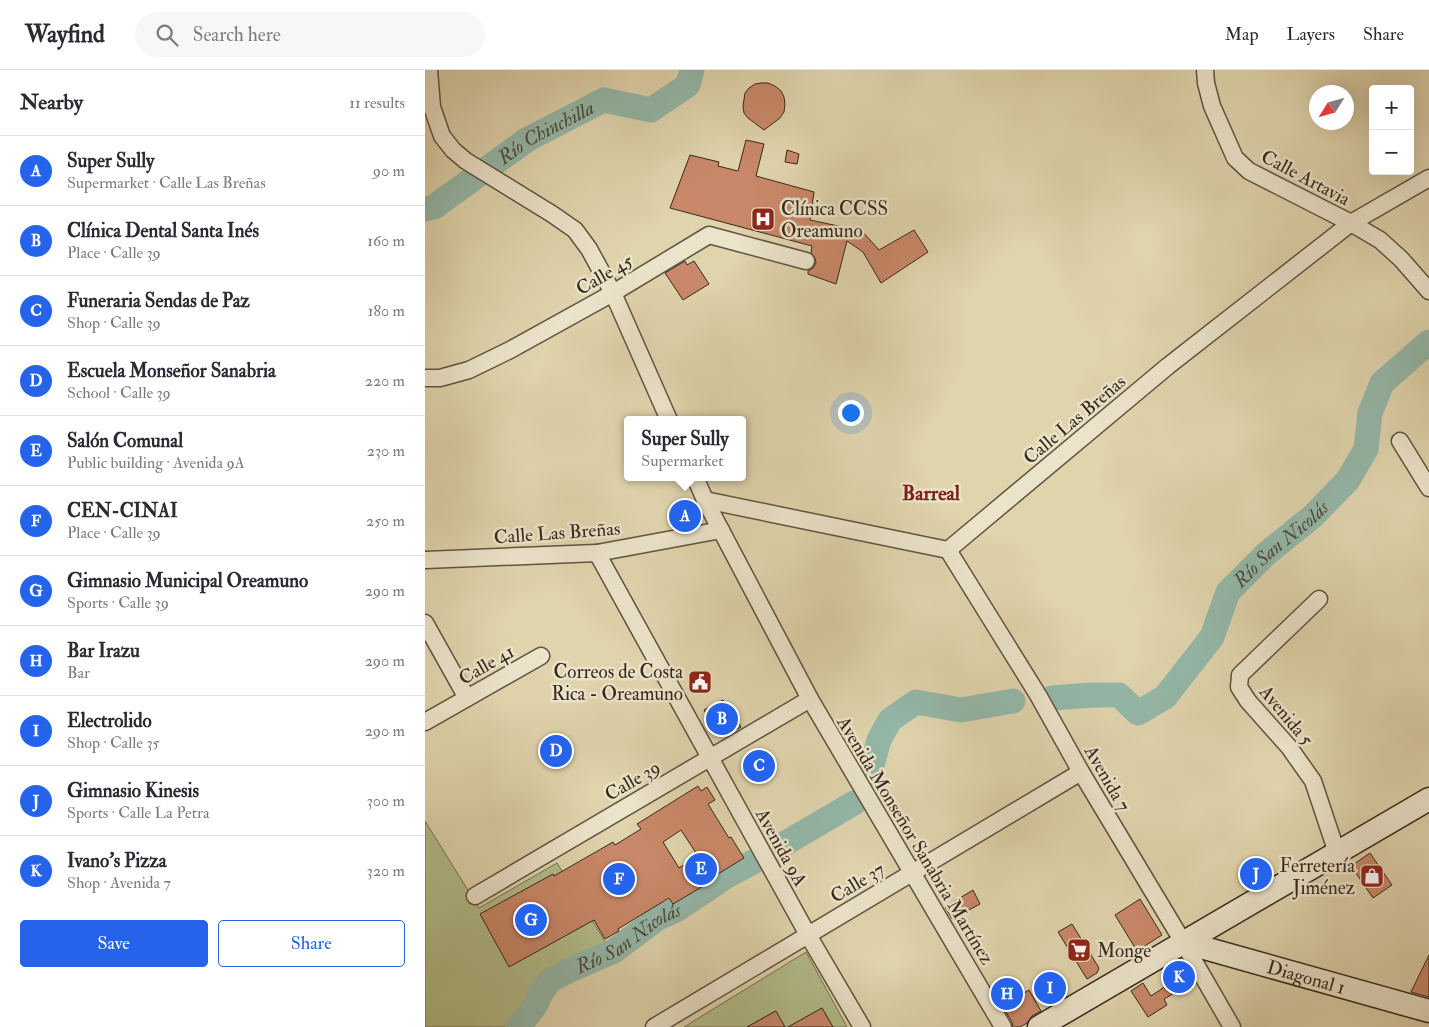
<!DOCTYPE html>
<meta charset="utf-8">
<style>
:root{--surface:#fff;--page:#f7f7f7;--text:#2b2b33;--muted:#7c7c81;--line:#e1e1e2;--accent:#2563eb}
body{margin:0;font-family:"IM FELL Double Pica",serif;background:var(--page);color:var(--text)}
.controls{position:absolute;right:15px;top:15px;display:grid;overflow:hidden;border-radius:5px;box-shadow:0 5px 20px #0002}
.controls button{width:45px;height:45px;display:grid;place-items:center;padding:0;border:0;border-bottom:1px solid var(--line);background:var(--surface);color:var(--text);font:25px sans-serif}
.compass{position:absolute;left:884px;top:15px;width:45px;height:45px;border-radius:50%;background:var(--surface);box-shadow:0 5px 20px #0002;rotate:233deg}
.you{position:absolute;left:425px;top:342px;width:18px;height:18px;margin:-12px;border:4px solid #fff;border-radius:50%;background:#1a73e8;box-shadow:0 0 0 8px #1a73e833}
.badge{display:grid;place-items:center;width:32px;height:32px;border-radius:50%;background:var(--accent);color:#fff;font-size:16px;font-weight:700}
.pin{position:absolute;translate:-50% -50%;border:2px solid #fff;box-shadow:0 1px 5px #0006}
.popup{position:absolute;left:199px;top:346px;width:122px;height:65px;box-sizing:border-box;display:grid;place-content:center;border-radius:5px;background:var(--surface);filter:drop-shadow(0 1px 4px #0005);font-size:16px;white-space:nowrap;color:var(--muted)}
.popup b{font-size:19px;color:var(--text)}
.popup::after{content:'';position:absolute;left:50%;top:100%;margin-left:-10px;border:10px solid transparent;border-top-color:var(--surface)}
.list{margin:0;padding:0;list-style:none}
h2{display:flex;justify-content:space-between;align-items:center;height:65px;margin:0;padding:0 20px;font-size:21px}
h2 small{font-size:16px;font-weight:400;color:var(--muted)}
.list li{display:grid;grid-template-columns:32px 1fr auto;gap:15px;align-items:center;box-sizing:border-box;height:70px;padding:0 20px;border-top:1px solid var(--line)}
.list b{display:block;font-size:19px;white-space:nowrap}
.list p{margin:0;font-size:16px;white-space:nowrap;color:var(--muted)}
.list em{font-size:16px;font-style:normal;color:var(--muted)}
.actions{display:flex;gap:10px;padding:15px 20px}
.actions a{flex:1;padding:11px 0;border:1px solid var(--accent);border-radius:5px;text-align:center;font-size:18px;color:var(--accent)}
.actions .main{background:var(--accent);color:#fff}
.icon{flex:none;width:28px;height:28px;fill:none;stroke:currentColor;stroke-width:2;stroke-linecap:round;stroke-linejoin:round}
.map{position:relative;flex:none;width:1004px;height:957px;overflow:hidden}
header{display:flex;align-items:center;gap:30px;box-sizing:border-box;height:70px;padding:0 25px;background:var(--surface);border-bottom:1px solid var(--line)}
header strong{font-size:24px}
nav{display:flex;gap:28px;margin-inline-start:auto;font-size:18px}
.search{width:350px;height:45px;background:var(--page);display:flex;align-items:center;gap:12px;box-sizing:border-box;padding:0 18px;border-radius:28px;color:var(--muted);font-size:19px}
main{display:flex}
aside{flex:1;background:var(--surface)}
.map>svg:first-child{display:block}
.green{fill:#b2bd8a;stroke:#747253}
.lines{fill:none;stroke-linecap:round;stroke-linejoin:round}
.river{stroke:#94b8a9;stroke-width:25}
.building{fill:#c98869;stroke:#35281c;fill-rule:evenodd}
.street-casing{stroke:#605340;stroke-width:19}
.secondary-casing{stroke:#35281c;stroke-width:25}
.street{stroke:#ebe3ca;stroke-width:16}
.secondary{stroke:#ebe3ca;stroke-width:22}
.labels{text-anchor:middle;stroke-width:5;stroke-linejoin:round;paint-order:stroke}
.street-label{font-size:19px;fill:#35281c;stroke:#ebe3ca}
.poi-label{font-size:19px;fill:#35281c;stroke:#ebe3ca;text-anchor:start}
.water-label{font-size:20px;font-style:italic;fill:#4d4c3f;stroke:#ebe3ca}
.neighbourhood-label{font-size:20px;font-weight:bold;fill:#7a1f14;stroke:#ebe3ca}
</style>
<header>
<strong>Wayfind</strong>
<div class="search"><svg class="icon" aria-label="search" viewBox="0 0 24 24"><circle cx="10" cy="10" r="6"/><path d="M15 15l6 6"/></svg>Search here</div>
<nav><a>Map</a><a>Layers</a><a>Share</a></nav>
</header>
<main>
<aside>
<h2>Nearby<small>11 results</small></h2>
<ul class="list">
<li><span class="badge">A</span><div><b>Super Sully</b><p>Supermarket · Calle Las Breñas</p></div><em>90 m</em></li>
<li><span class="badge">B</span><div><b>Clínica Dental Santa Inés</b><p>Place · Calle 39</p></div><em>160 m</em></li>
<li><span class="badge">C</span><div><b>Funeraria Sendas de Paz</b><p>Shop · Calle 39</p></div><em>180 m</em></li>
<li><span class="badge">D</span><div><b>Escuela Monseñor Sanabria</b><p>School · Calle 39</p></div><em>220 m</em></li>
<li><span class="badge">E</span><div><b>Salón Comunal</b><p>Public building · Avenida 9A</p></div><em>230 m</em></li>
<li><span class="badge">F</span><div><b>CEN-CINAI</b><p>Place · Calle 39</p></div><em>250 m</em></li>
<li><span class="badge">G</span><div><b>Gimnasio Municipal Oreamuno</b><p>Sports · Calle 39</p></div><em>290 m</em></li>
<li><span class="badge">H</span><div><b>Bar Irazu</b><p>Bar</p></div><em>290 m</em></li>
<li><span class="badge">I</span><div><b>Electrolido</b><p>Shop · Calle 35</p></div><em>290 m</em></li>
<li><span class="badge">J</span><div><b>Gimnasio Kinesis</b><p>Sports · Calle La Petra</p></div><em>300 m</em></li>
<li><span class="badge">K</span><div><b>Ivano's Pizza</b><p>Shop · Avenida 7</p></div><em>320 m</em></li>
</ul>
<div class="actions"><a class="main">Save</a><a>Share</a></div>
</aside>
<div class="map">
<svg width="1004" height="957" viewBox="0 0 1004 957">
<rect width="100%" height="100%" fill="#e0d4ad"/>
<filter id="stains"><feTurbulence type="fractalNoise" baseFrequency=".004" numOctaves="4"/><feColorMatrix values="0 0 0 0 .2 0 0 0 0 .09 0 0 0 0 .02 0 0 0 .5 -.17"/></filter>
<radialGradient id="worn" r=".72"><stop offset=".6" stop-color="#630" stop-opacity="0"/><stop offset="1" stop-color="#630" stop-opacity=".3"/></radialGradient>
<!-- green -->
<g class="green">
<polygon points="0,751 54,838 132,793 181,873 112,910 89,957 0,957"/>
<polygon points="381,882 422,957 408,957 397,938 363,957 360,957 350,941 322,957 259,957"/>
</g>
<g class="lines">
<!-- river -->
<g class="river">
<path id="s1" d="M0,139L9,137L103,69L179,30L226,40L263,15L267,0"/>
<path id="s2" d="M627,628L666,625H694L713,643L740,627L787,567L803,522L841,484L888,446L923,410L941,379L945,343L957,313L1004,272"/>
<polyline points="444,706 454,670 465,650 491,632 536,640 588,631"/>
<polyline points="359,774 429,733"/>
<path id="s3" d="M93,957L110,936L116,923L126,910L145,900L189,881L233,848L253,839L302,806L328,792"/>
</g>
</g>
<!-- building -->
<g class="building">
<polygon points="336,13 343,13 350,16 356,21 359,27 360,34 359,42 355,48 339,60 323,48 319,43 318,36 320,23 324,18 330,14"/>
<polygon points="321,70 339,74 331,106 389,122 385,150 437,161 454,180 489,160 503,182 456,213 438,182 422,171 411,214 383,204 383,201 388,198 391,193 390,188 386,183 387,176 245,138 265,85 294,92 293,96 313,101"/>
<polygon points="362,80 374,84 372,94 360,92"/>
<polygon points="260,191 262,195 269,191 284,214 258,230 240,203"/>
<polygon points="298,630 316,657 300,666 293,664 279,640"/>
<path d="M273,716L276,721L282,717L290,730L283,734L304,768L306,767L319,788L283,810L285,812L248,834L244,828L193,859L194,861L180,869L169,850L84,897L55,844L128,804L129,806L188,772L190,775L216,759L212,754ZM256,760L273,786L254,798L238,772Z"/>
<polygon points="945,783 967,815 948,828 926,796"/>
<polygon points="548,820 555,834 527,849 520,837"/>
<polygon points="715,829 737,865 712,881 690,845"/>
<polygon points="647,854 674,898 672,903 662,909 633,862"/>
<polygon points="1004,885 1004,927 986,922"/>
<polygon points="756,893 768,912 739,929 742,935 723,947 706,921 718,913 726,926 747,912 741,902"/>
<polygon points="589,911 597,924 604,920 616,941 607,946 602,953 595,957 588,957 587,952 569,922"/>
<polygon points="397,938 408,957 363,957"/>
<polygon points="351,941 360,957 322,957"/>
</g>
<g class="lines">
<!-- street casing -->
<g class="street-casing">
<g id="street">
<polyline points="4,0 7,37 17,66 28,80 41,91 127,144 150,160 164,179 188,223 244,350"/>
<polyline points="780,0 781,13 787,36 810,88 824,101 926,153 955,170 976,189 1004,221"/>
<polyline points="0,308 15,308 44,300 85,280 188,223 284,165 381,191"/>
<polyline points="975,371 1004,418"/>
<polyline points="270,407 280,430 385,629 578,957"/>
<polyline points="280,430 523,480"/>
<polyline points="523,480 743,296 926,153 1004,108"/>
<polyline points="523,480 613,625 656,702 758,872 807,957"/>
<polyline points="172,483 383,865 437,957"/>
<polyline points="0,490 172,483 296,460"/>
<polyline points="894,529 815,605 814,617 823,631 864,677 888,711 912,783"/>
<polyline points="0,553 42,628"/>
<polyline points="0,652 116,586"/>
<polyline points="50,826 385,629"/>
<polyline points="229,957 656,702"/>
</g>
</g>
<!-- secondary casing -->
<g class="secondary-casing">
<g id="secondary">
<path id="s4" d="M758,872L1004,941"/>
<polyline points="614,957 1004,729"/>
</g>
</g>
<!-- street -->
<use href="#street" class="street"/>
<!-- secondary -->
<use href="#secondary" class="secondary"/>
</g>
<!-- icons -->
<defs>
<g id="hospital-square" transform="scale(1.25)"><rect x="-9" y="-9" width="18" height="18" rx="4" fill="#8f2418" stroke="#ebe3ca"/><path d="M-5-5h3v3.5h4V-5h3V5h-3V1.5h-4V5h-3Z" fill="#fff"/></g>
<g id="civic-square" transform="scale(1.25)"><rect x="-9" y="-9" width="18" height="18" rx="4" fill="#8f2418" stroke="#ebe3ca"/><path d="M-.6-6.5H3V-4.5H.6V-3L4-1V1h2V6H-6V1h2V-1L-.6-3ZM-1.2 2.5V6h2.4V2.5Z" fill="#fff"/></g>
<g id="shop-square" transform="scale(1.25)"><rect x="-9" y="-9" width="18" height="18" rx="4" fill="#8f2418" stroke="#ebe3ca"/><path d="M-5-2.5h2.3a2.7 3.5 0 0 1 5.4 0H5L5.5 6h-11ZM-1.5-2.5h3a1.5 2.3 0 0 0-3 0Z" fill="#fff"/></g>
<g id="supermarket-square" transform="scale(1.25)"><rect x="-9" y="-9" width="18" height="18" rx="4" fill="#8f2418" stroke="#ebe3ca"/><path d="M-6-5.5h2.5l.6 2H6L4.5 2H-2.5L-4.4-4H-6ZM-1.5 3.2a1.3 1.3 0 1 0 .1 0ZM3 3.2a1.3 1.3 0 1 0 .1 0Z" fill="#fff"/></g>
</defs>
<g fill-rule="evenodd">
<use href="#hospital-square" x="338" y="149"/>
<use href="#civic-square" x="275" y="612"/>
<use href="#shop-square" x="947" y="806"/>
<use href="#supermarket-square" x="654" y="880"/>
</g>
<g class="labels">
<!-- street labels -->
<g class="street-label">
<text transform="translate(881 107) rotate(28)" y="7">Calle Artavia</text>
<text transform="translate(179 204) rotate(-30)" y="7">Calle 45</text>
<text transform="translate(649 349) rotate(-40)" y="7">Calle Las Breñas</text>
<text transform="translate(132 462) rotate(-4)" y="7">Calle Las Breñas</text>
<text transform="translate(61 594) rotate(-30)" y="7">Calle 41</text>
<text transform="translate(862 645) rotate(50)" y="7">Avenida 5</text>
<text transform="translate(683 708) rotate(60)" y="7">Avenida 7</text>
<text transform="translate(207 710) rotate(-30)" y="7">Calle 39</text>
<text transform="translate(491 770) rotate(59)" y="7">Avenida Monseñor Sanabria Martínez</text>
<text transform="translate(357 777) rotate(61)" y="7">Avenida 9A</text>
<text transform="translate(432 812) rotate(-31)" y="7">Calle 37</text>
<text dy="7" stroke="none"><textPath href="#s4" startOffset="128">Diagonal 1</textPath></text>
</g>
<!-- poi labels -->
<g class="poi-label">
<text x="356" y="145">Clínica CCSS<tspan x="356" dy="22">Oreamuno</tspan></text>
<text x="258" y="608" text-anchor="end">Correos de Costa<tspan x="258" dy="22">Rica - Oreamuno</tspan></text>
<text x="930" y="802" text-anchor="end">Ferretería<tspan x="930" dy="22">Jiménez</tspan></text>
<text x="672" y="887">Monge</text>
</g>
<!-- water labels -->
<g class="water-label">
<text dy="7" stroke="none"><textPath href="#s1" startOffset="144">Río Chinchilla</textPath></text>
<text dy="7" stroke="none"><textPath href="#s2" startOffset="320">Río San Nicolás</textPath></text>
<text dy="7" stroke="none"><textPath href="#s3" startOffset="146">Río San Nicolás</textPath></text>
</g>
<!-- neighbourhood labels -->
<g class="neighbourhood-label">
<text x="506" y="430">Barreal</text>
</g>
</g>
<rect width="100%" height="100%" filter="url(#stains)"/>
<rect width="100%" height="100%" fill="url(#worn)"/>
</svg>
<div class="controls">
<button>+</button>
<button>−</button>
</div>
<svg class="compass" viewBox="-18 -18 36 36"><path d="M0-13l5 13h-10z" fill="#e53935"/><path d="M0 13l5-13h-10z" fill="#7c7c81"/></svg>
<div class="you"></div>
<div class="pin badge" style="left:260px;top:446px">A</div>
<div class="popup"><b>Super Sully</b>Supermarket</div>
<div class="pin badge" style="left:297px;top:649px">B</div>
<div class="pin badge" style="left:334px;top:696px">C</div>
<div class="pin badge" style="left:131px;top:681px">D</div>
<div class="pin badge" style="left:276px;top:799px">E</div>
<div class="pin badge" style="left:194px;top:809px">F</div>
<div class="pin badge" style="left:106px;top:850px">G</div>
<div class="pin badge" style="left:582px;top:924px">H</div>
<div class="pin badge" style="left:625px;top:918px">I</div>
<div class="pin badge" style="left:831px;top:804px">J</div>
<div class="pin badge" style="left:754px;top:907px">K</div>
</div>
</main>
